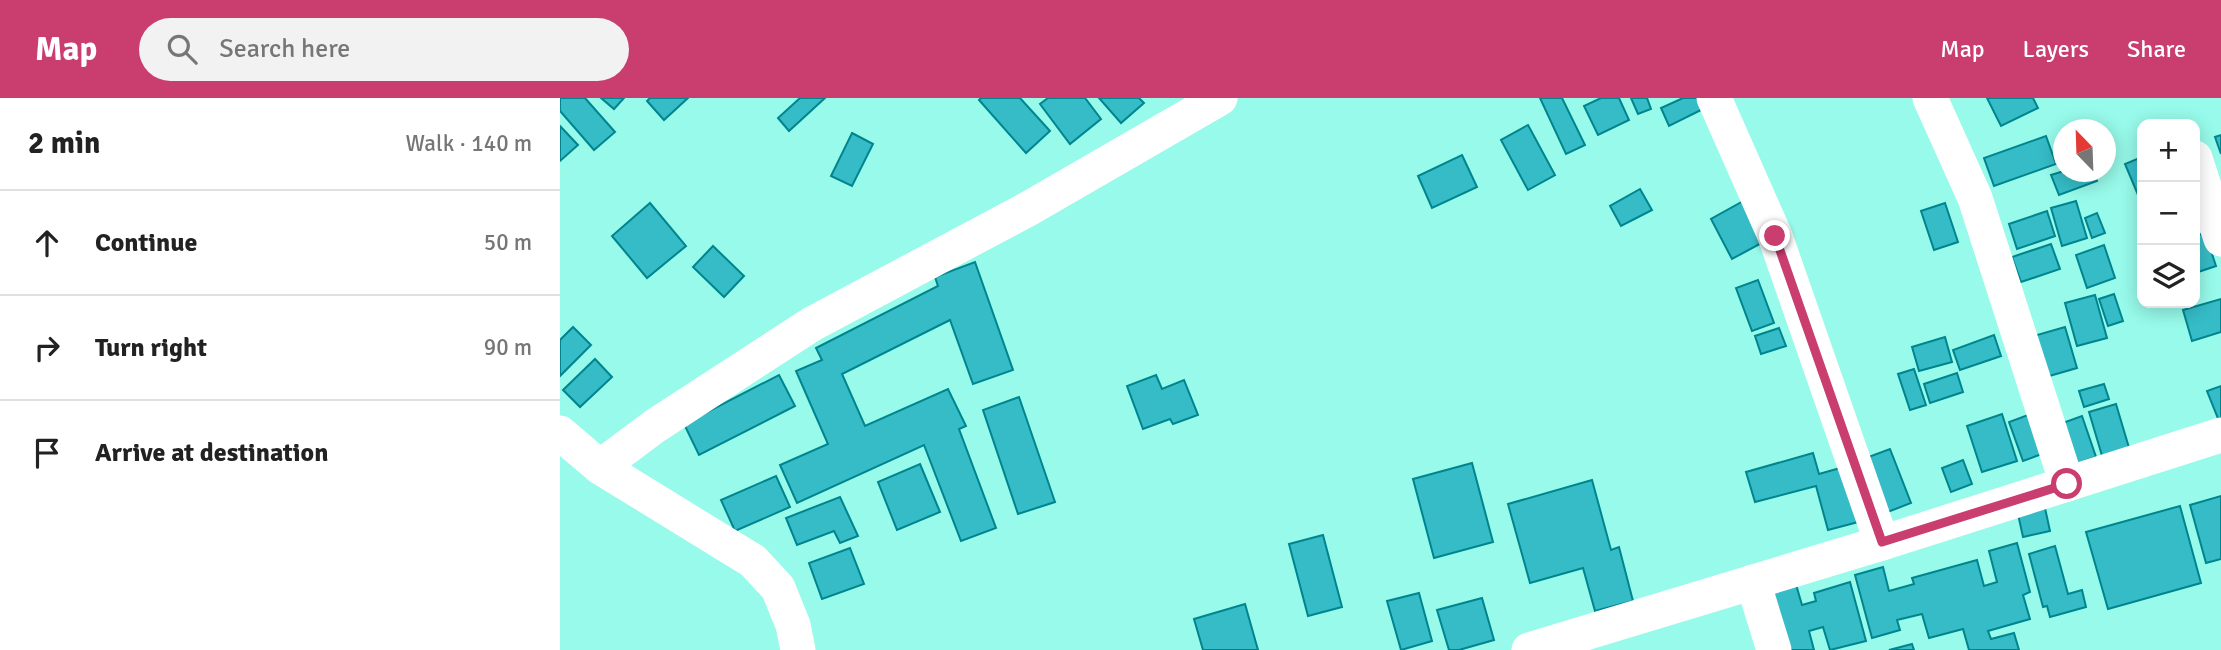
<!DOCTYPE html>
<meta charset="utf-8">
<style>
:root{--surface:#fff;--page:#f2f2f2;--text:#222;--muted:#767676;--line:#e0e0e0;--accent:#c93d6f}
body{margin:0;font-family:Signika,sans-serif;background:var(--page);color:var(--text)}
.controls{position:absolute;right:21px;top:21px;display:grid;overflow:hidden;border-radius:14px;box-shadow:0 4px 18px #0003}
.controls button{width:63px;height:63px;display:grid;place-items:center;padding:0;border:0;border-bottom:2px solid var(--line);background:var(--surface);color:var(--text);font:35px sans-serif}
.compass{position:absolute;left:1493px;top:21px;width:63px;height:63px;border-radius:50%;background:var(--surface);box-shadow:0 4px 18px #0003;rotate:337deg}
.stop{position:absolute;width:21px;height:21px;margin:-16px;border:5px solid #c93d6f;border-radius:50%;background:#fff}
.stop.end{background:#c93d6f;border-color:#fff;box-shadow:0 2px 7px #0008}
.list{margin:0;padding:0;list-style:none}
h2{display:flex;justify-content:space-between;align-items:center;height:91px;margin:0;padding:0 28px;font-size:30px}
h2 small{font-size:23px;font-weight:400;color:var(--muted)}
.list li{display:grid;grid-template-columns:46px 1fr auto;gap:21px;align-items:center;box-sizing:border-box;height:105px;padding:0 28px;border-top:2px solid var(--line)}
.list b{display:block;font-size:26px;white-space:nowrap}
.list em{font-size:23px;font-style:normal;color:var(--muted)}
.icon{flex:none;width:38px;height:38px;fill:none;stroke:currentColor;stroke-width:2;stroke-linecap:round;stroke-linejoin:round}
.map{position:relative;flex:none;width:1661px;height:552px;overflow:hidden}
header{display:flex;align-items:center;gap:42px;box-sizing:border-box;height:98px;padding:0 35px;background:var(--accent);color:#fff}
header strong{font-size:33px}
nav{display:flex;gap:38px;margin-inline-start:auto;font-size:24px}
.search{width:490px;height:63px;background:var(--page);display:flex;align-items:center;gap:18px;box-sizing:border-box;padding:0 24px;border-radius:38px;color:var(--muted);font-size:26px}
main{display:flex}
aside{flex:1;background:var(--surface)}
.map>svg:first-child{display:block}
.building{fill:#35bcc6;stroke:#00858e;stroke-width:2}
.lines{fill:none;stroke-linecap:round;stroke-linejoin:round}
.minor{stroke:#fff;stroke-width:35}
.route{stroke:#c93d6f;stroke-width:9}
</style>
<header>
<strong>Map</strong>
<div class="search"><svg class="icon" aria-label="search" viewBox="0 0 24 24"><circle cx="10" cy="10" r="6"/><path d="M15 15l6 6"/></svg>Search here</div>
<nav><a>Map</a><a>Layers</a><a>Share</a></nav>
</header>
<main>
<aside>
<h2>2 min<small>Walk · 140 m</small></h2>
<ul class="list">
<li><svg class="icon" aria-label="ahead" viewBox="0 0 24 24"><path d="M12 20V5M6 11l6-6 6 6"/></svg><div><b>Continue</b></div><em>50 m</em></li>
<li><svg class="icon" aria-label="right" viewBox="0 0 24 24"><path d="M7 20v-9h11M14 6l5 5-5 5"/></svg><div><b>Turn right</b></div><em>90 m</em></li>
<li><svg class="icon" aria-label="arrive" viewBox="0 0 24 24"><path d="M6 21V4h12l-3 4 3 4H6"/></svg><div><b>Arrive at destination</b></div></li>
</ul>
</aside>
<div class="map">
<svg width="1661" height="552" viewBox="0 0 1661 552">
<rect width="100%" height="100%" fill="#97faea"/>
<!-- building -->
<g class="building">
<polygon points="0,0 25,0 55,34 34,52 0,13"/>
<polygon points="41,0 64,0 54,11"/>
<polygon points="90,0 128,0 104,22 87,3"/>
<polygon points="240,0 265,0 229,33 218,20"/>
<polygon points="421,0 460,0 490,33 466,55 419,2"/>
<polygon points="488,0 525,0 541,21 510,46 480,6"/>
<polygon points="539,0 579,0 584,5 561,25"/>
<polygon points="980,0 1002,0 1025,47 1006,56"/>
<polygon points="1041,0 1059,0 1069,22 1038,37 1024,8"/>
<polygon points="1071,0 1087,0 1091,11 1078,16"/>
<polygon points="1123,0 1137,0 1143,11 1109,28 1101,10"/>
<polygon points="1427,0 1473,0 1478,10 1441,28"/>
<polygon points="1534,26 1536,32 1520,32 1520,31"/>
<polygon points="968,27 995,77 968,92 941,42"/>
<polygon points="0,28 18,47 0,63"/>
<polygon points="292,35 313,46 292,88 271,78"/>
<polygon points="1661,37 1661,56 1655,39"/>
<polygon points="1486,38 1496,66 1434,88 1424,60"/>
<polygon points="902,57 917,89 872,110 858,78"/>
<polygon points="1582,59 1582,95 1578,97 1565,66"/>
<polygon points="1504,73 1533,74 1537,83 1499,97 1491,77"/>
<polygon points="1080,91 1092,112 1061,128 1050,108"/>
<polygon points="1185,102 1207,142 1172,161 1151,121"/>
<polygon points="1516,103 1527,140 1502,148 1491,110"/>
<polygon points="90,105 126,148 87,180 52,138"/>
<polygon points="1385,105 1398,144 1374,152 1361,113"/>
<polygon points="1487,113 1495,138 1457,151 1449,126"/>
<polygon points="1537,115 1545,135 1532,140 1525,120"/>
<polygon points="1645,135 1656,168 1635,175 1635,138"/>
<polygon points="1491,146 1500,171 1461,184 1452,159"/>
<polygon points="1544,147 1555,180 1527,190 1516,157"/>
<polygon points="153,148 184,178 164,199 133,169"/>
<polygon points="415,164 453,272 413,286 390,222 282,276 305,328 388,291 406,328 399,331 436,430 401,443 364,347 237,405 220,367 268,346 236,273 262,262 256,250 378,188 375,179"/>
<polygon points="1198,182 1214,225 1192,233 1176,190"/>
<polygon points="1554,196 1563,223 1548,228 1539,201"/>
<polygon points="1535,197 1547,240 1517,248 1505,205"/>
<polygon points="1661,201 1661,234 1632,243 1623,212"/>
<polygon points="13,229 31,247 0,278 0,242"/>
<polygon points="1505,229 1517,270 1479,281 1467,240"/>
<polygon points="1219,230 1226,248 1201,256 1195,238"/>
<polygon points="1434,237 1441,258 1400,272 1393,252"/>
<polygon points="1385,239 1392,264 1359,273 1352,249"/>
<polygon points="35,261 52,279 20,309 3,292"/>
<polygon points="1354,271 1366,307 1350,312 1338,276"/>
<polygon points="1397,275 1403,294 1370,305 1364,286"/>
<polygon points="219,277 235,308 139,357 124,326"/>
<polygon points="596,277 602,291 624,282 638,317 613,326 610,321 583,331 567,288"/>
<polygon points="1544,286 1549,301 1524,309 1519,293"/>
<polygon points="1661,288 1661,328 1647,293"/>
<polygon points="459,299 495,404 458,416 423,312"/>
<polygon points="1556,306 1570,353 1543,361 1529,314"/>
<polygon points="1442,316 1457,363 1422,374 1407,328"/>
<polygon points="1468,317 1482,356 1463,363 1449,324"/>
<polygon points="1522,318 1536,359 1510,368 1497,327"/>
<polygon points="1330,351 1351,405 1325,415 1303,361"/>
<polygon points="1253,355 1259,376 1287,368 1302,423 1268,432 1256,388 1195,404 1186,374"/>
<polygon points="1403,362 1412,386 1391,394 1382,370"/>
<polygon points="912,365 933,444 874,460 853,381"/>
<polygon points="360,366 380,414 337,432 318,384"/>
<polygon points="216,378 230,409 175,433 161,402"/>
<polygon points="1032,382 1051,452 1059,449 1073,503 1035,513 1023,470 970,485 948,406"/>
<polygon points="1661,398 1661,461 1646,465 1630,407"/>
<polygon points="280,399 298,438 280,445 274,433 237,447 226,420"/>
<polygon points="1620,408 1641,485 1548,511 1526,434"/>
<polygon points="1485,410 1490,433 1463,439 1458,416"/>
<polygon points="763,437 782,509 748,518 729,446"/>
<polygon points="1457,445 1470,494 1463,497 1470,521 1428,533 1431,541 1454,535 1459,552 1409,552 1403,531 1369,540 1362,516 1337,522 1340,532 1312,540 1295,477 1323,469 1329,493 1354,486 1352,480 1417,462 1424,488 1437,484 1429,453"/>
<polygon points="1495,448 1508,496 1522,492 1526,509 1490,519 1487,508 1483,509 1469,456"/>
<polygon points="290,450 304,486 262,501 249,465"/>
<polygon points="1235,483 1242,507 1256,503 1254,495 1290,484 1306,543 1270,552 1263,529 1249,533 1254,552 1218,552 1202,492"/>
<polygon points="859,495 872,543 841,552 827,503"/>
<polygon points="922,500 934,542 899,552 889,552 877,512"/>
<polygon points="685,506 698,552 643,552 634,521"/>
<polygon points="1352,546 1354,552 1329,552"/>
</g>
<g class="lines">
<!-- minor -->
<g class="minor">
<polyline points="1154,0 1215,138 1322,445"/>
<polyline points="1370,0 1415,100 1507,386"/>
<polyline points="1635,60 1661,141"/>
<polyline points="0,335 40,369 193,463 218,490 233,527 238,552"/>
<polyline points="40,369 95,328 252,226 468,111 660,0"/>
<polyline points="1193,484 1214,552"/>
<polyline points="969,552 1322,445 1661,337"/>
</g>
</g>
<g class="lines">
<!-- route -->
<polyline class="route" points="1215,138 1322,444 1507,386"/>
</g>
</svg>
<div class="controls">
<button>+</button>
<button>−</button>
<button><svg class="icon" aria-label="layers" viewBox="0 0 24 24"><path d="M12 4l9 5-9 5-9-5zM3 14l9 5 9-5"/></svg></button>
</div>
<svg class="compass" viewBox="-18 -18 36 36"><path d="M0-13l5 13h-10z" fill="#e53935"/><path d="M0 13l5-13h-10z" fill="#767676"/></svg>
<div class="stop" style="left:1507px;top:386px"></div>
<div class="stop end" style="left:1215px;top:138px"></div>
</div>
</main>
